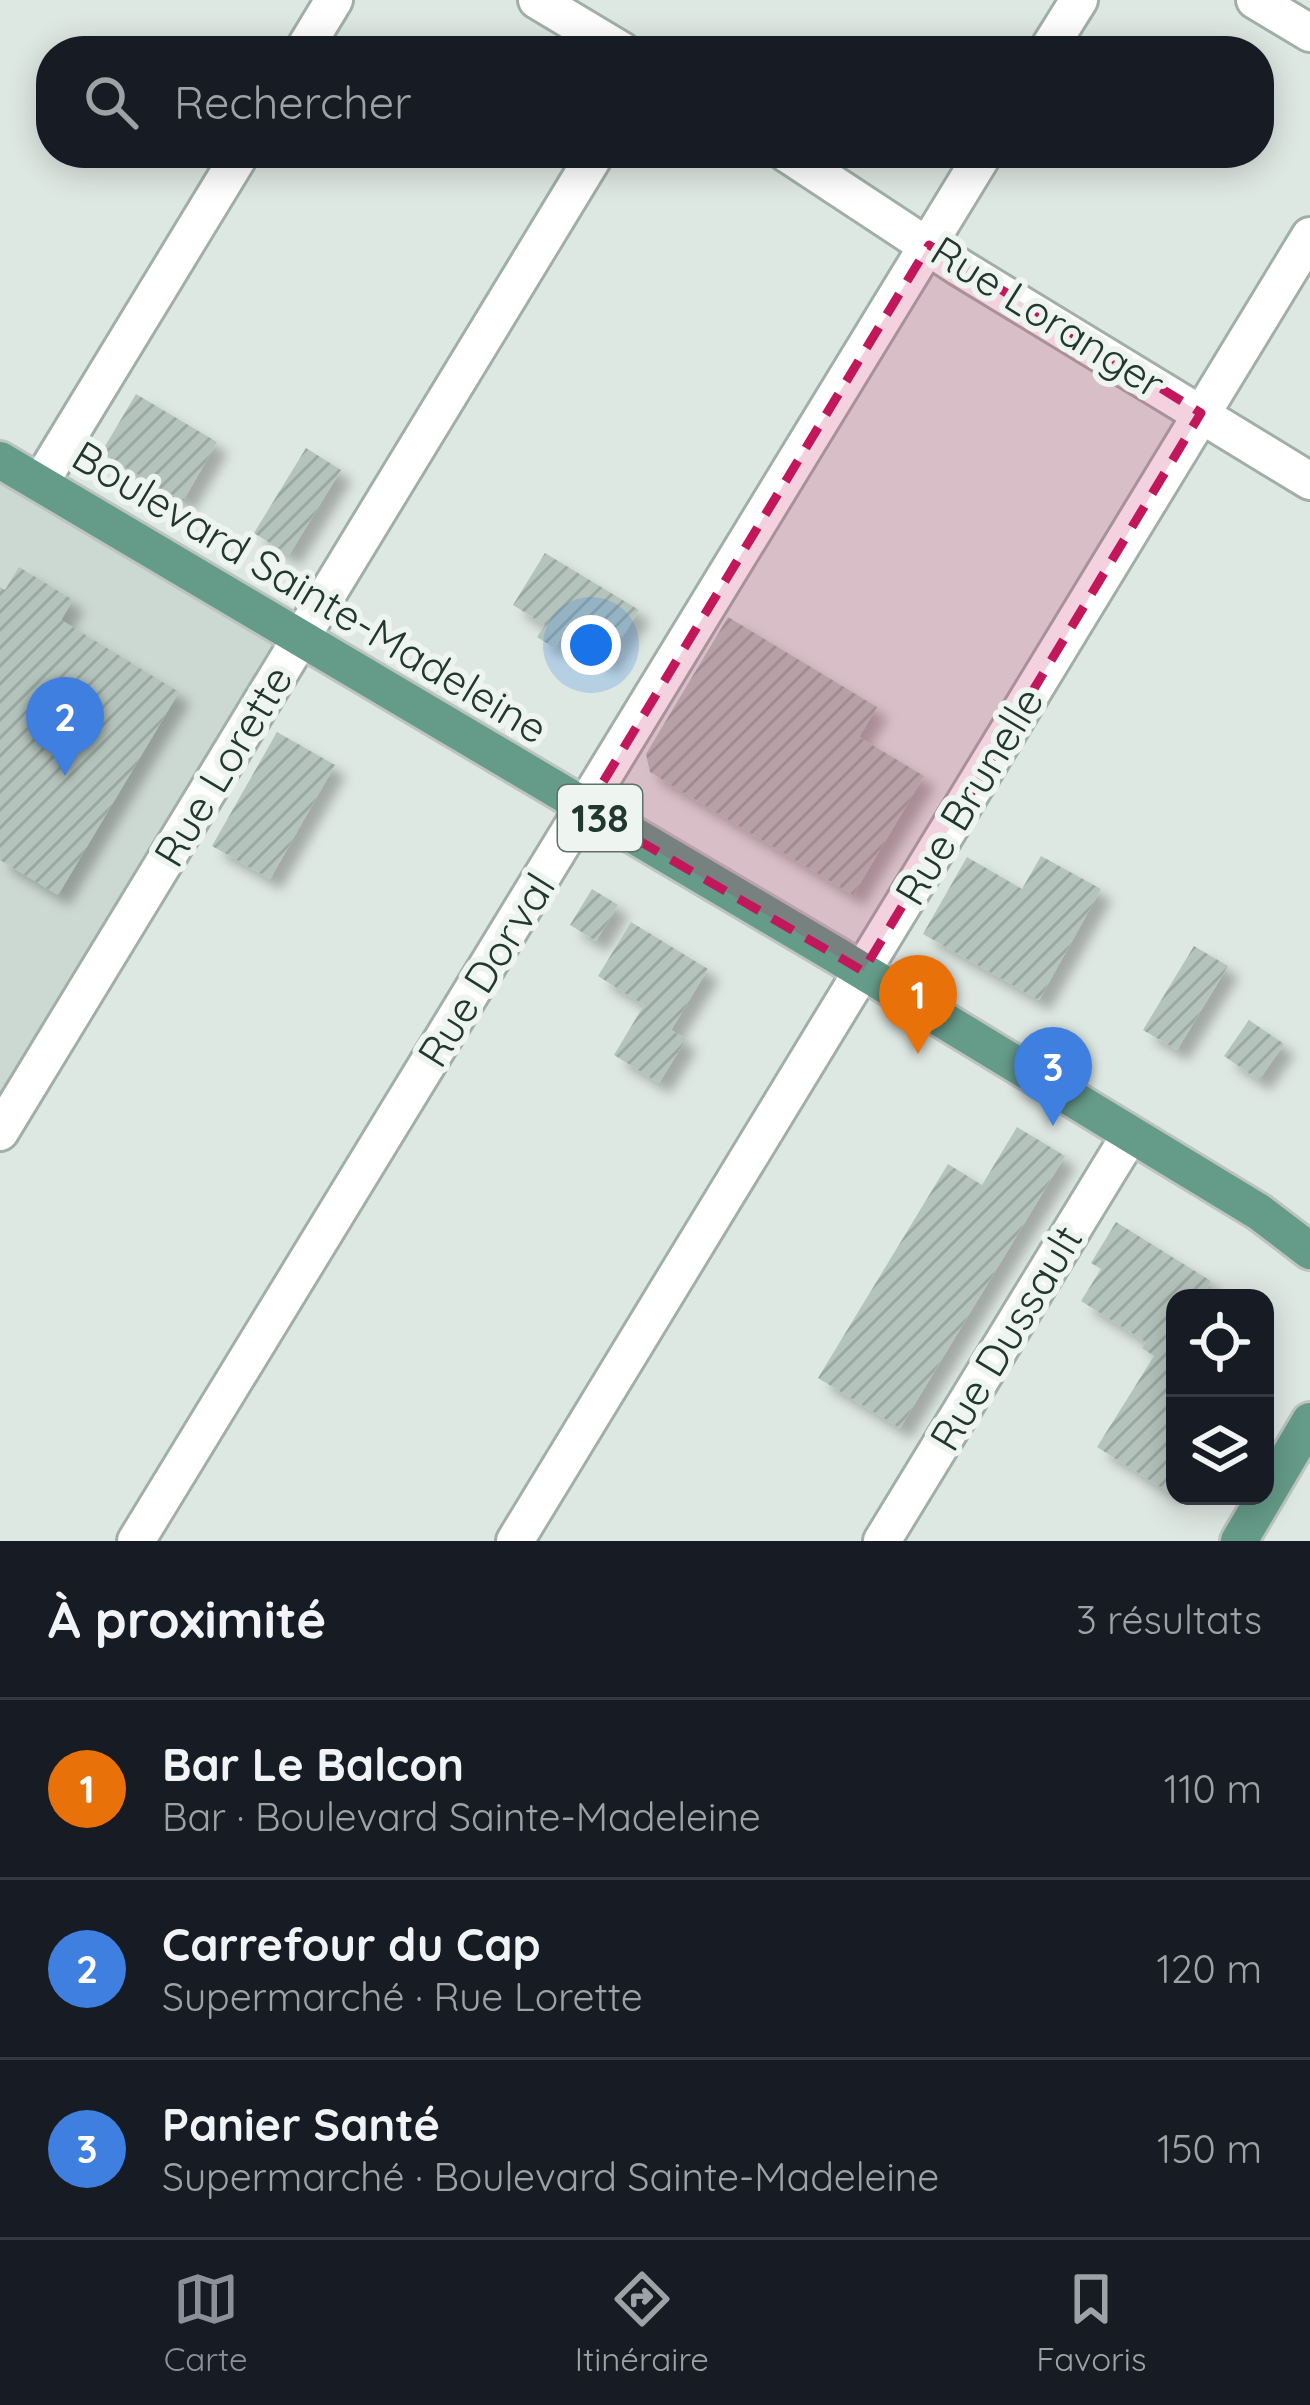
<!DOCTYPE html>
<html lang="fr">
<meta charset="utf-8">
<style>
:root{--surface:#171b24;--page:#242831;--text:#f1f3f6;--muted:#9ea1a6;--line:#363941;--accent:#8c9099}
body{margin:0;font-family:Quicksand,sans-serif;background:var(--page);color:var(--text)}
.controls{position:absolute;right:36px;bottom:36px;display:grid;overflow:hidden;border-radius:24px;box-shadow:0 6px 30px #0003}
.controls button{width:108px;height:108px;display:grid;place-items:center;padding:0;border:0;border-bottom:3px solid var(--line);background:var(--surface);color:var(--text);font:60px sans-serif}
.you{position:absolute;left:591px;top:645px;width:42px;height:42px;margin:-30px;border:9px solid #fff;border-radius:50%;background:#1a73e8;box-shadow:0 0 0 18px #1a73e833}
.badge{display:grid;place-items:center;width:78px;height:78px;border-radius:50%;background:var(--accent);color:#fff;font-size:39px;font-weight:700}
.pin{position:absolute;translate:-50% -99px;filter:drop-shadow(0 3px 6px #0008)}
.pin::after{content:'';position:absolute;top:63px;width:42px;height:36px;background:inherit;clip-path:polygon(0 0,100% 0,50% 100%)}
.list{margin:0;padding:0;list-style:none}
h2{display:flex;justify-content:space-between;align-items:center;height:156px;margin:0;padding:0 48px;font-size:51px}
h2 small{font-size:39px;font-weight:400;color:var(--muted)}
.list li{display:grid;grid-template-columns:78px 1fr auto;gap:36px;align-items:center;box-sizing:border-box;height:180px;padding:0 48px;border-top:3px solid var(--line)}
.list b{display:block;font-size:45px;white-space:nowrap}
.list p{margin:0;font-size:39px;white-space:nowrap;color:var(--muted)}
.list em{font-size:39px;font-style:normal;color:var(--muted)}
.icon{flex:none;width:66px;height:66px;fill:none;stroke:currentColor;stroke-width:2;stroke-linecap:round;stroke-linejoin:round}
.map{position:relative;flex:none;width:1310px;height:1541px;overflow:hidden}
.search{position:absolute;background:var(--surface);box-shadow:0 6px 30px #0003;left:36px;right:36px;top:36px;height:132px;display:flex;align-items:center;gap:30px;box-sizing:border-box;padding:0 42px;border-radius:48px;color:var(--muted);font-size:45px}
.sheet{height:696px;background:var(--surface)}
nav{display:flex;justify-content:space-around;align-items:center;box-sizing:border-box;height:168px;border-top:3px solid var(--line);background:var(--surface);font-size:33px;color:var(--muted)}
nav a{display:grid;justify-items:center;gap:6px}
nav .on{color:var(--accent)}
.map>svg:first-child{display:block}
.built{fill:#ccd8d2}
.building{fill:url(#building-hatch);filter:url(#shadow)}
.lines{fill:none;stroke-linecap:round;stroke-linejoin:round}
.minor-casing{stroke:#a2afa9;stroke-width:42}
.major-casing{stroke:#bcc3c1;stroke-width:42}
.minor{stroke:#fff;stroke-width:36}
.major{stroke:#659b89;stroke-width:36}
.marked{fill:#c2185b;fill-opacity:0.2;stroke:#c2185b;stroke-width:9;stroke-dasharray:24 15;stroke-linejoin:round}
.labels{text-anchor:middle;stroke-width:12;stroke-linejoin:round;paint-order:stroke}
.shield{fill:#eef5f1;stroke:#5e7069;stroke-width:3}
.shield-label{font-size:39px;font-weight:bold;fill:#21372f}
.street-label{font-size:42px;fill:#21372f;stroke:#eef5f1}
</style>
<div class="map">
<svg width="1310" height="1541" viewBox="0 0 1310 1541">
<defs>
<pattern id="building-hatch" width="6" height="6" patternUnits="userSpaceOnUse" patternTransform="scale(3)"><rect width="6" height="6" fill="#b4c3bb"/><path d="M-1 1l2-2M0 6l6-6M5 7l2-2" fill="none" stroke="#9aa8a1"/></pattern>
<filter id="shadow"><feDropShadow dx="11" dy="11" stdDeviation="6" flood-color="#0004"/></filter>
</defs>
<rect width="100%" height="100%" fill="#dee8e3"/>
<!-- built -->
<polygon class="built" points="0,464 303,644 0,1130"/>
<!-- building -->
<g class="building">
<polygon points="136,394 217,442 183,501 101,453"/>
<polygon points="306,448 341,470 289,555 254,533"/>
<polygon points="545,553 639,610 606,663 562,636 554,648 537,637 545,625 513,605"/>
<polygon points="19,567 73,600 61,620 179,692 58,895 0,860 0,587 5,590"/>
<polygon points="728,617 877,707 859,737 924,776 853,895 650,772 646,754"/>
<polygon points="277,732 335,765 270,879 212,846"/>
<polygon points="1041,856 1101,889 1039,1000 923,934 967,857 1022,889"/>
<polygon points="592,889 618,905 596,941 570,925"/>
<polygon points="631,922 708,969 671,1030 686,1039 659,1083 614,1055 644,1005 598,976"/>
<polygon points="1194,946 1228,966 1177,1050 1143,1030"/>
<polygon points="1249,1020 1284,1044 1259,1080 1224,1056"/>
<polygon points="1017,1127 1065,1156 900,1428 818,1378 948,1164 982,1185"/>
<polygon points="1116,1222 1211,1281 1201,1298 1175,1298 1175,1485 1170,1493 1097,1447 1154,1356 1142,1348 1146,1342 1081,1301 1101,1269 1091,1263"/>
</g>
<g class="lines">
<!-- minor casing -->
<g class="minor-casing">
<g id="minor">
<polyline points="537,0 622,51"/>
<polyline points="1255,0 1310,33"/>
<polyline points="303,51 334,0"/>
<polyline points="1047,51 1079,0"/>
<polyline points="786,153 959,267 1310,481"/>
<polyline points="40,483 241,153"/>
<polyline points="0,1132 596,153"/>
<polyline points="136,1541 984,153"/>
<polyline points="515,1541 1310,236"/>
<polyline points="882,1541 1130,1135"/>
</g>
</g>
<!-- major casing -->
<g class="major-casing">
<g id="major">
<polyline points="0,460 836,955 1259,1212 1310,1251"/>
<polyline points="1239,1541 1310,1421"/>
</g>
</g>
<!-- minor -->
<use href="#minor" class="minor"/>
<!-- major -->
<use href="#major" class="major"/>
</g>
<!-- marked area -->
<path class="marked" d="M929,245L1201,413L863,971L586,810Z"/>
<g class="labels">
<!-- shield labels -->
<rect class="shield" x="558" y="785" width="84" height="66" rx="9"/>
<g class="shield-label">
<text x="600" y="832">138</text>
</g>
<!-- street labels -->
<g class="street-label">
<text transform="translate(1048 317) rotate(32)" y="15">Rue Loranger</text>
<text transform="translate(310 592) rotate(31)" y="15">Boulevard Sainte-Madeleine</text>
<text transform="translate(223 766) rotate(-59)" y="15">Rue Lorette</text>
<text transform="translate(969 796) rotate(-59)" y="15">Rue Brunelle</text>
<text transform="translate(486 970) rotate(-58)" y="15">Rue Dorval</text>
<text transform="translate(1006 1338) rotate(-59)" y="15">Rue Dussault</text>
</g>
</g>
</svg>
<div class="controls">
<button><svg class="icon" aria-label="locate" viewBox="0 0 24 24"><circle cx="12" cy="12" r="6"/><path d="M12 2v4M12 18v4M2 12h4M18 12h4"/></svg></button>
<button><svg class="icon" aria-label="layers" viewBox="0 0 24 24"><path d="M12 4l9 5-9 5-9-5zM3 14l9 5 9-5"/></svg></button>
</div>
<div class="you"></div>
<div class="pin badge" style="left:918px;top:1054px;background:#e8710a">1</div>
<div class="pin badge" style="left:65px;top:776px;background:#3f7fe0">2</div>
<div class="pin badge" style="left:1053px;top:1126px;background:#3f7fe0">3</div>
<div class="search"><svg class="icon" aria-label="search" viewBox="0 0 24 24"><circle cx="10" cy="10" r="6"/><path d="M15 15l6 6"/></svg>Rechercher</div>
</div>
<section class="sheet">
<h2>À proximité<small>3 résultats</small></h2>
<ul class="list">
<li><span class="badge" style="background:#e8710a">1</span><div><b>Bar Le Balcon</b><p>Bar · Boulevard Sainte-Madeleine</p></div><em>110 m</em></li>
<li><span class="badge" style="background:#3f7fe0">2</span><div><b>Carrefour du Cap</b><p>Supermarché · Rue Lorette</p></div><em>120 m</em></li>
<li><span class="badge" style="background:#3f7fe0">3</span><div><b>Panier Santé</b><p>Supermarché · Boulevard Sainte-Madeleine</p></div><em>150 m</em></li>
</ul>
</section>
<nav>
<a class="on"><svg class="icon" aria-label="map" viewBox="0 0 24 24"><path d="M3 6l6-2 6 2 6-2v14l-6 2-6-2-6 2zM9 4v14M15 6v14"/></svg>Carte</a>
<a><svg class="icon" aria-label="directions" viewBox="0 0 24 24"><path d="M12 3l9 9-9 9-9-9zM9 14v-3h6M13 9l2 2-2 2"/></svg>Itinéraire</a>
<a><svg class="icon" aria-label="saved" viewBox="0 0 24 24"><path d="M7 4h10v16l-5-4-5 4z"/></svg>Favoris</a>
</nav>
